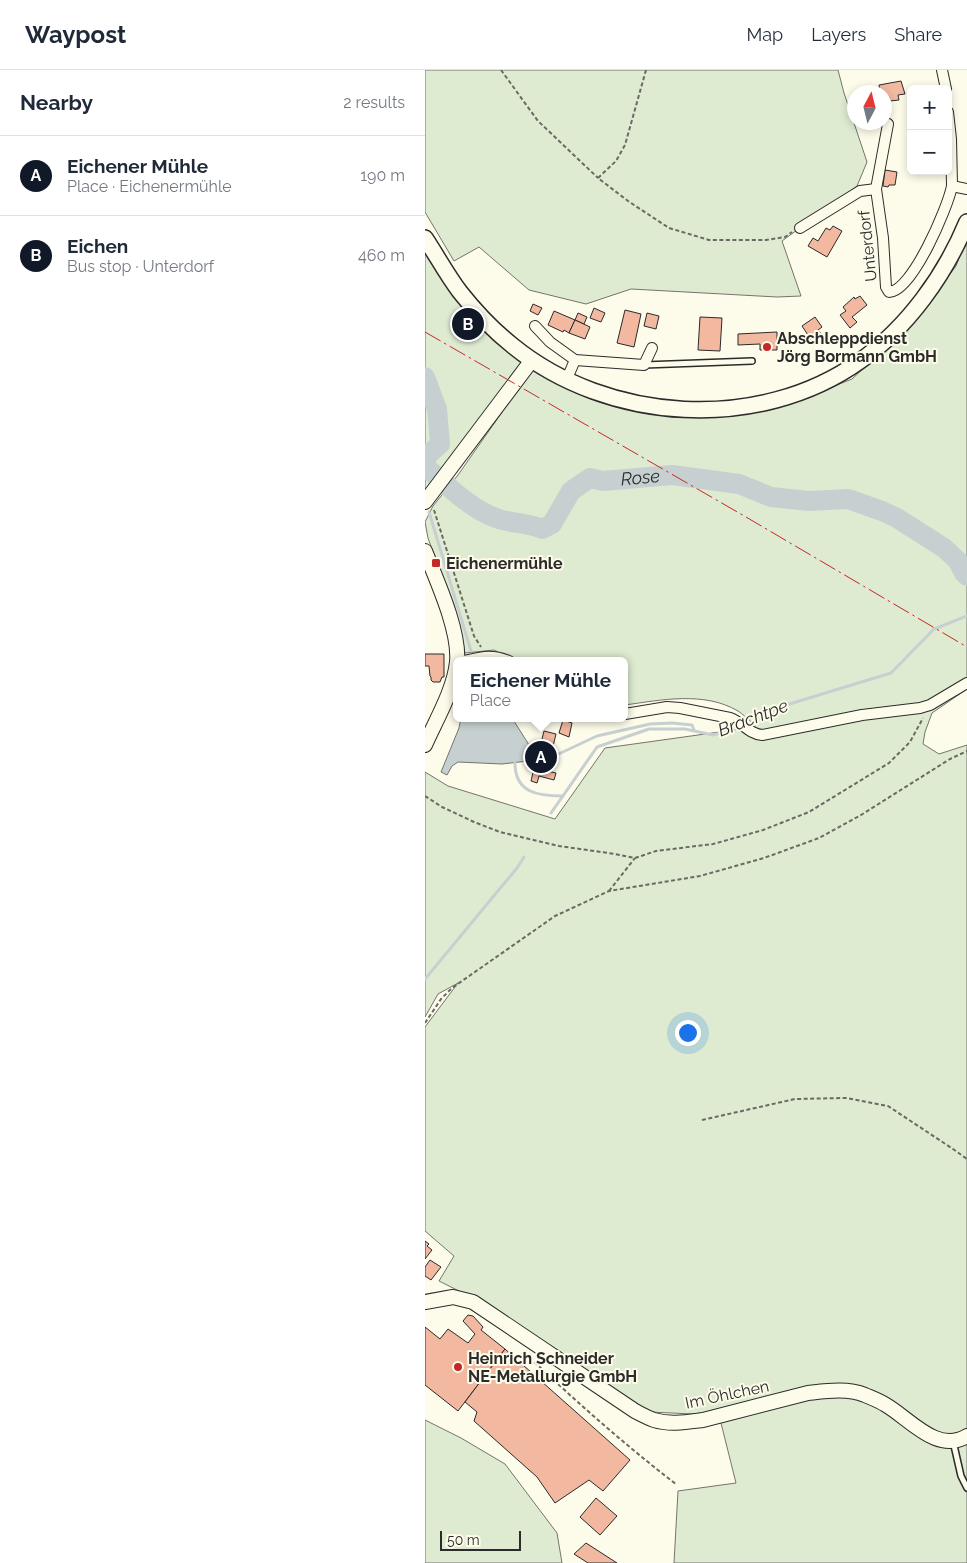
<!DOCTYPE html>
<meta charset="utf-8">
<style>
:root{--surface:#fff;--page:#f6f6f7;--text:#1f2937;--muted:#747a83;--line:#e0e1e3;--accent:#111827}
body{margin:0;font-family:Raleway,sans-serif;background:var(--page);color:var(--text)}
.controls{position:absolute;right:15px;top:15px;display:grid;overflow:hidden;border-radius:8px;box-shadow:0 2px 8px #0003}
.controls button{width:45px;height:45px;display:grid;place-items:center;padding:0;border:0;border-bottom:1px solid var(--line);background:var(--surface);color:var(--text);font:25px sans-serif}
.compass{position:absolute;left:422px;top:15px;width:45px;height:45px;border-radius:50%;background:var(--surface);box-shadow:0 2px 8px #0003;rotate:7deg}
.scale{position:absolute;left:15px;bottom:12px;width:81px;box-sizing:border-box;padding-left:5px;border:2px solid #2b2b2b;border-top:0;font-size:14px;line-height:18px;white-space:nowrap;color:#2b2b2b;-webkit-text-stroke:4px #fdfbea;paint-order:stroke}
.you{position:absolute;left:262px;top:962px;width:18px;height:18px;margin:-12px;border:4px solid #fff;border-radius:50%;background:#1a73e8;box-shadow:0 0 0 8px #1a73e833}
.badge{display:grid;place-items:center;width:32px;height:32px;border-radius:50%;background:var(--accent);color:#fff;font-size:16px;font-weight:700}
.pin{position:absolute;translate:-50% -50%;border:2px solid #fff;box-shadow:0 1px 5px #0006}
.popup{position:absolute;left:28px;top:587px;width:175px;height:65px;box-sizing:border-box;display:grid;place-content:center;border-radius:8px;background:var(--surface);filter:drop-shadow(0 1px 4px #0005);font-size:16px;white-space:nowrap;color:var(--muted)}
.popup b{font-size:19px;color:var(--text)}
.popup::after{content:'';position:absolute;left:50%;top:100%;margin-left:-10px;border:10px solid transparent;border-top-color:var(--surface)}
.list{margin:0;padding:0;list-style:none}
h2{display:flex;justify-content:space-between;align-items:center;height:65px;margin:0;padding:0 20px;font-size:21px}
h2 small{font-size:16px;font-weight:400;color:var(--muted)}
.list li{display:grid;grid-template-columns:32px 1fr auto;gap:15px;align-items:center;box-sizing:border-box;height:80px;padding:0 20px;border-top:1px solid var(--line)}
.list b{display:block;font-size:19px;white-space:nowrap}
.list p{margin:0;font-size:16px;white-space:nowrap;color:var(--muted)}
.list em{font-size:16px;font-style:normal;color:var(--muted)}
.map{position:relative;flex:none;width:542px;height:1493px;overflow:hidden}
header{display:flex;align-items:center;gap:30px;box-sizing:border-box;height:70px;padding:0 25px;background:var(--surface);border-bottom:1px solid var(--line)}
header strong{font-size:24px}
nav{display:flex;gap:28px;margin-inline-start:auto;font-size:18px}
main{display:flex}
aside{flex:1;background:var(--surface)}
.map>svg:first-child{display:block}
.green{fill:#deebd1;stroke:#74746e}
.water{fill:#c7d0d0;stroke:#74746e}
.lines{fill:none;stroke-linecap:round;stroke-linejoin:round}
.stream{stroke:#c7d0d0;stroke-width:3}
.river{stroke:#c7d0d0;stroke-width:20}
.building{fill:#f2b8a0;stroke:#2b2b2b}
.lane-casing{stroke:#2b2b2b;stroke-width:8}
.street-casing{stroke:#2b2b2b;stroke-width:12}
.secondary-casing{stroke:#2b2b2b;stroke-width:16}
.primary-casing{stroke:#2b2b2b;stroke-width:18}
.path{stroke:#6a6964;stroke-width:2;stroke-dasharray:4 2.5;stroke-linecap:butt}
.lane{stroke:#fdfbea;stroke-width:5}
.street{stroke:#fdfbea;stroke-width:10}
.secondary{stroke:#fdfbea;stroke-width:14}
.primary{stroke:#fdfbea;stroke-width:15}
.power{stroke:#c62828;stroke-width:1;stroke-dasharray:18 4 2.5 4;stroke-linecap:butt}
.poi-dot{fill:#c62828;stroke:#fdfbea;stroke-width:2}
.labels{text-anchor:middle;stroke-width:4;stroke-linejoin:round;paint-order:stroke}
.street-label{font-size:16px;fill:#2b2b2b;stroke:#fdfbea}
.poi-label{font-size:16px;font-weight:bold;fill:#2b2b2b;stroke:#fdfbea;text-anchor:start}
.water-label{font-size:18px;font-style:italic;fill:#2b2b2b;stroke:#fdfbea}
</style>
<header>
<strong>Waypost</strong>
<nav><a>Map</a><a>Layers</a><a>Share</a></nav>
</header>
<main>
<aside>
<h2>Nearby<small>2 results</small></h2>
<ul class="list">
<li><span class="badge">A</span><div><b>Eichener Mühle</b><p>Place · Eichenermühle</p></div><em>190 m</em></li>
<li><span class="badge">B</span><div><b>Eichen</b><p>Bus stop · Unterdorf</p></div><em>460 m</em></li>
</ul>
</aside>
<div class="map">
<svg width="542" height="1493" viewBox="0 0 542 1493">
<rect width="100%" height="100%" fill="#fdfbea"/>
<!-- green -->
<g class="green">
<polygon points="0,0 413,0 419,23 442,92 432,116 357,171 376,226 352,227 206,219 161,234 104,220 54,177 29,191 0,142"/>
<path d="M542,167V619L507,643L500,662L498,674L514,684L542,675V1412L537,1413L542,1422V1493H249L253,1421L311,1413L293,1341L268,1344L225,1342L58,1233L14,1211L29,1186L0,1161V957L33,913L13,924L0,947V702L23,716L130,749L180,678L316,659L328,653C323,650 318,644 313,641C279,621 236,630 200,635V591H91L69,580L40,583L32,549L3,468L0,452L8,436L33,405L108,298L140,317L200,336L318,341L382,327L427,309L490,251L531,196Z"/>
<polygon points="0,174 99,292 0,426"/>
<polygon points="0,1350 36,1368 80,1394 132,1463 137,1493 0,1493"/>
</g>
<!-- water -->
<polygon class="water" points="36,648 87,648 106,678 103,691 77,694 33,692 27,696 22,705 16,702 34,658"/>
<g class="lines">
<!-- stream -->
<g class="stream">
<polyline points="4,442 46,581"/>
<polyline points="318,652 335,643 466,603 509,559 542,546"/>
<polyline points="104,686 107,686"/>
<polyline points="125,688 172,666 225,654 247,653 267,655 269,660"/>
<path d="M90,693C90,723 113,726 138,726"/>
<polyline points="126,743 172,677 224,659 260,659 288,665 303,661 313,655"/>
<polyline points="0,909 92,798 99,787"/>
</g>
<!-- river -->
<path class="river" id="s1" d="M0,307L12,339L15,374L1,387V397C23,416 44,438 71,448C86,454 102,452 117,459L127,454L146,421L165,408L178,411L247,405L314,414L346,427L384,431L423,429L457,441L472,448L519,478L533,491L539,503L542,506"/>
</g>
<!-- building -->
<g class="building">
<polygon points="476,11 480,24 473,25 474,30 465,31 464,27 460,28 460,22 455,22 454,15"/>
<polygon points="460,100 472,102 470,115 464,115 463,117 458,116"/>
<polygon points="408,156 417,161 402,187 383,176 388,168 393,171 401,158 405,160"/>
<polygon points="435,226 442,235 427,247 432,252 425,258 415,245 421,241 418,237 429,227 430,229"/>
<polygon points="108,234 117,238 113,245 105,241"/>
<polygon points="169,238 180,243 176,252 165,248"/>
<polygon points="200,240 216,244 209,277 192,273"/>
<polygon points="129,241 150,250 144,263 139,260 138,262 123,255"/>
<polygon points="153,243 162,247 159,254 150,250"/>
<polygon points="222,243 234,246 231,259 219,256"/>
<polygon points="275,247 297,248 295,281 273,280"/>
<polygon points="390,247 397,257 393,260 397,265 387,271 377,256"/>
<polygon points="150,250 165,257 160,269 144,263"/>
<polygon points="352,262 352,280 335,280 335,274 313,275 313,264"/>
<polygon points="0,584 19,584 19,607 17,607 15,612 8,612 6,610 6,607 5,606 4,596 0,596"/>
<polygon points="138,650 147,653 144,667 134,663"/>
<polygon points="119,661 131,664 122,701 131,703 129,710 114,706 112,713 106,711 111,690 107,689 108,684 113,685"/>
<polygon points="0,1171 4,1174 2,1176 7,1180 0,1189"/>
<polygon points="5,1190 16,1197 6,1210 0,1206 0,1197"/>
<polygon points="43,1245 48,1246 58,1257 56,1260 80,1279 33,1341 0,1315 0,1257 15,1269 23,1259 43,1273 50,1264 38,1251"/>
<polygon points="80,1279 205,1390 178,1421 164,1410 130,1433 112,1407 49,1351 52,1342 40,1332"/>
<polygon points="171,1428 192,1446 175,1465 155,1447"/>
<polygon points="161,1473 192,1493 163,1493 149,1484"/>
</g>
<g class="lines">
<!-- lane casing -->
<g class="lane-casing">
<g id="lane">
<polyline points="219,295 327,291"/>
<polyline points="528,1371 536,1406 542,1418"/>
</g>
</g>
<!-- street casing -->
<g class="street-casing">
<g id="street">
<polyline points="517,0 521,19"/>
<polyline points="523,42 526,69 527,116"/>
<path d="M463,54L451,119L458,168L461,217L464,222C487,222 523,137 527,116L542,119"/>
<polyline points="375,158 435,121 451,119"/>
<polyline points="110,256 125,272 150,290 219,295 227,278"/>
<polyline points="141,311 150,290"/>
<path d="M39,591C57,587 66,584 84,591"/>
<path d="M200,644L242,637L255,638L305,648C317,652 324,664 337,665L437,645L495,638L505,635L542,613"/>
</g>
</g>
<!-- secondary casing -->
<g class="secondary-casing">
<g id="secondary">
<polyline points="0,432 107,290"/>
<path d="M0,481C12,511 35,561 32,592C29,620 11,650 0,675"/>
<path d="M0,1232L28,1227L48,1232L210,1341C216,1344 223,1348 229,1350C245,1355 262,1352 278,1350L383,1323C402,1321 422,1318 440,1325C447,1328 455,1331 461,1335C485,1349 512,1384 542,1366"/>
</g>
</g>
<!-- primary casing -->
<g class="primary-casing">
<path id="primary" d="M0,168C12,186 22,205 35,222C50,241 69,261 88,276C183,353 334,363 435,291C483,257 520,205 542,152"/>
</g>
<!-- path -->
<g class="path">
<polyline points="76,0 113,51 173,108"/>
<polyline points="221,0 200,75 191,91 173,108 203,131 244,158 284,170 341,170 360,167 367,162"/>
<polyline points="9,440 49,566 56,577"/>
<polyline points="0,726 17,737 49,752 75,762 134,776 190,784 210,788 231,781 288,774 338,760 384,742 464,693 485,672 498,648"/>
<polyline points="184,821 210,788"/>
<polyline points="0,953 16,929 27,918 130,846 184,821 275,806 339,788 394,768 436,745 525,689 542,681"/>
<polyline points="277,1050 370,1029 421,1028 463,1036 528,1079 542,1089"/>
<path d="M100,1283C149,1330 199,1374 252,1415"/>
</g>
<!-- lane -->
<use href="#lane" class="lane"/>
<!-- street -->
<use href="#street" class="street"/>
<!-- secondary -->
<use href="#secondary" class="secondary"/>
<!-- primary -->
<use href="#primary" class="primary"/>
<!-- power -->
<polyline class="power" points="0,262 321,447 542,577"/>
</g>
<!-- markers -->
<g class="poi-dot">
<circle cx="342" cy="277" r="5"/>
<rect x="6" y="488" width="10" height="10" rx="2.5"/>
<circle cx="33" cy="1297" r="5"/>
</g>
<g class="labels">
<!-- street labels -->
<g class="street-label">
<text transform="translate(442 176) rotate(-96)" y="6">Unterdorf</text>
<text transform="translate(302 1324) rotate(-12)" y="6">Im Öhlchen</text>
</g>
<!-- poi labels -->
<g class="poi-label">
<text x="352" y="274">Abschleppdienst<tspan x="352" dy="18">Jörg Bormann GmbH</tspan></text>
<text x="21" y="499">Eichenermühle</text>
<text x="43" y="1294">Heinrich Schneider<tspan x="43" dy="18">NE-Metallurgie GmbH</tspan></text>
</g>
<!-- water labels -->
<g class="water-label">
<text dy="6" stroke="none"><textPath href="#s1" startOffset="356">Rose</textPath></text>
<text transform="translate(328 648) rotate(-21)" y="6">Brachtpe</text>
</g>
</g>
</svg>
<div class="controls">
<button>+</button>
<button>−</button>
</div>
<svg class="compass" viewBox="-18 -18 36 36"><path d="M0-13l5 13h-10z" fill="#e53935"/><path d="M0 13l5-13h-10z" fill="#747a83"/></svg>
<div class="scale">50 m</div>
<div class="you"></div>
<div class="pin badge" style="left:116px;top:687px">A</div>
<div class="popup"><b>Eichener Mühle</b>Place</div>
<div class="pin badge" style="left:43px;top:254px">B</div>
</div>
</main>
